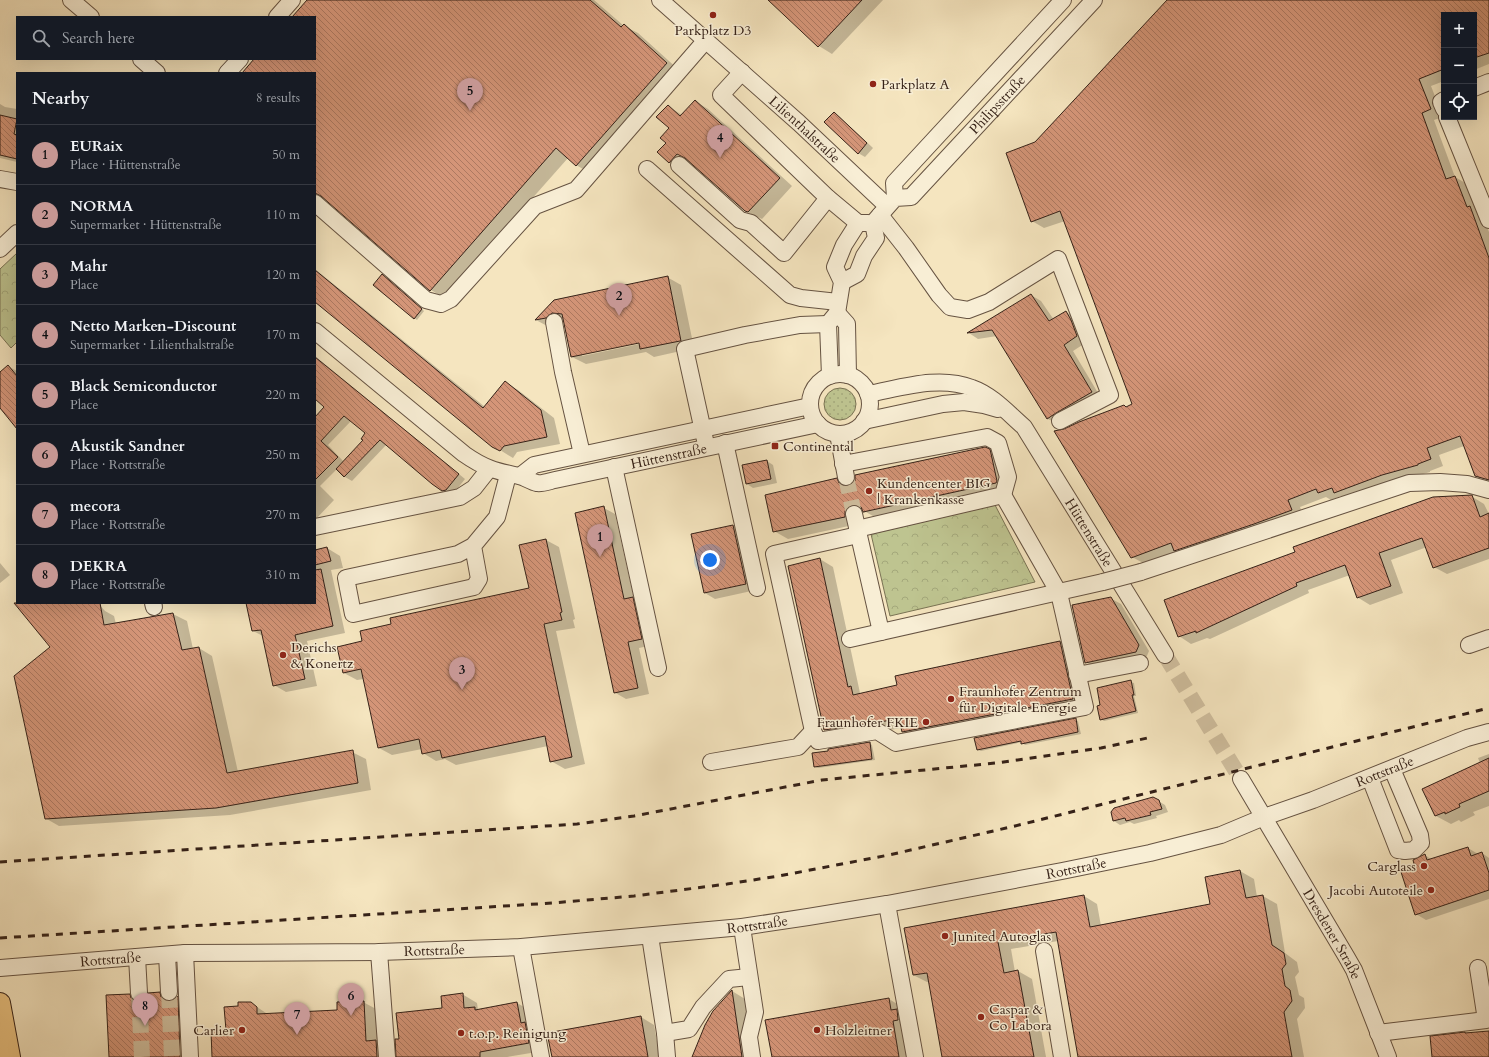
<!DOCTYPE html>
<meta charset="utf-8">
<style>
:root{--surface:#171b24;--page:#242831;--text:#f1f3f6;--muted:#9ea1a6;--line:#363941;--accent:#c59692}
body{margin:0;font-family:Cardo,serif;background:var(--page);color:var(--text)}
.controls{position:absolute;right:12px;top:12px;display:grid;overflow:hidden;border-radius:0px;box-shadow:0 4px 16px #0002}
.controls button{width:36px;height:36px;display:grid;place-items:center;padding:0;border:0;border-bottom:1px solid var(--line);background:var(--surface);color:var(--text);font:20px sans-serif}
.you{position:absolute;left:710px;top:560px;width:14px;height:14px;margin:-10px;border:3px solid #fff;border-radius:50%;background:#1a73e8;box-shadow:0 0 0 6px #1a73e833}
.badge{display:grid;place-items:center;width:26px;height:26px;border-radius:50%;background:var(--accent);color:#111;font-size:13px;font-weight:700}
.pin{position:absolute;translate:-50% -33px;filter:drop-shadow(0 1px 2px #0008)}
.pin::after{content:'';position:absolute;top:21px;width:14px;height:12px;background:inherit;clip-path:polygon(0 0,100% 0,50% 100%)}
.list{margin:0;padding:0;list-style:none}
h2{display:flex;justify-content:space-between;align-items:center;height:52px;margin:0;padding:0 16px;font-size:17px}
h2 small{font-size:13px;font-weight:400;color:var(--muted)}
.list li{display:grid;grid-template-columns:26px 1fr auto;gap:12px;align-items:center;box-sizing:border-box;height:60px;padding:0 16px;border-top:1px solid var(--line)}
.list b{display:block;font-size:15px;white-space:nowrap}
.list p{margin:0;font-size:13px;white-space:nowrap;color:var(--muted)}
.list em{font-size:13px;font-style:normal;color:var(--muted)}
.icon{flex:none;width:22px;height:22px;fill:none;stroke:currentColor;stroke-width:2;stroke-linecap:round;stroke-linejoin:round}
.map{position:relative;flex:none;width:1489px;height:1057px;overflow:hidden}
.search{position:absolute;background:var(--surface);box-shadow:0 4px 16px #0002;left:16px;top:16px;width:300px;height:44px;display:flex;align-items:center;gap:10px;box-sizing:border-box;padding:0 14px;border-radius:0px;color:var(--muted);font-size:15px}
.panel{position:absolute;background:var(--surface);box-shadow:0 4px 16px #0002;left:16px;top:72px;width:300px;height:532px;border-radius:0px}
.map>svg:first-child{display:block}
.grass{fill:url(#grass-dots);stroke:#7a7354}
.park{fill:url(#park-crowns);stroke:#7a7354}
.shadow{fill:#0003;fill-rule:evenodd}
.building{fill:url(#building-back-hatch);stroke:#362218}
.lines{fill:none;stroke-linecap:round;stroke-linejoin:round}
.minor-tunnel{stroke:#cfbe9e;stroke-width:16;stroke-dasharray:16 8;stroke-linecap:butt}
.minor-casing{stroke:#665342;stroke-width:18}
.major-casing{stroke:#362218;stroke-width:22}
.minor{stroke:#f8eed5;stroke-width:16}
.major{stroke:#eac280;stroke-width:20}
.rail{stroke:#362218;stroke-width:3;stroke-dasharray:7 7;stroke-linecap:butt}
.minor-bridge-casing{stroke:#665342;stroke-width:18;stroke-linecap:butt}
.minor-bridge{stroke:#f8eed5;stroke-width:16}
.poi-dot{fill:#8f2418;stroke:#f8eed5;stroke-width:1.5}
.labels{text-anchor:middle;stroke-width:3;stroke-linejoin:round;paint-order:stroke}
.poi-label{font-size:14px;fill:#362218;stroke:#f8eed5;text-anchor:start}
.street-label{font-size:14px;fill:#362218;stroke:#f8eed5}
</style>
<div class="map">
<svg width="1489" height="1057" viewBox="0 0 1489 1057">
<defs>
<pattern id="grass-dots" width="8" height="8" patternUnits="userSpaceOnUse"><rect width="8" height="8" fill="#bec490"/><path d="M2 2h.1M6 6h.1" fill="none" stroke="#a4a87b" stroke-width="1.8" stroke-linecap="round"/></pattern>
<pattern id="park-crowns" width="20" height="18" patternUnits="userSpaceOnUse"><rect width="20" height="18" fill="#bec490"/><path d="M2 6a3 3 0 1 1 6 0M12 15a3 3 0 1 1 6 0" fill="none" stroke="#a4a87b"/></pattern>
<pattern id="building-back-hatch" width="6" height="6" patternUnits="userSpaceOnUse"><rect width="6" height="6" fill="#d49578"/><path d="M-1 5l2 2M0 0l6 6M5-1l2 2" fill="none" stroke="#ad7961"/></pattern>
</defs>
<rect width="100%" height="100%" fill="#f5e5bf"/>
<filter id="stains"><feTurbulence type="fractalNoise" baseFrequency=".005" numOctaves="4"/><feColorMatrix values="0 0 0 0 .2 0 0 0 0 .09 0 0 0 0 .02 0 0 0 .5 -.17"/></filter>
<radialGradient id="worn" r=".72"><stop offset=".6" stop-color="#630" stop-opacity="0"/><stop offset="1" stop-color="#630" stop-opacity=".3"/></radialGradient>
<!-- grass -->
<circle class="grass" cx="840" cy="404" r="16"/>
<!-- park -->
<g class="park">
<polygon points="17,253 17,342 11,348 0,335 0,269"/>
<polygon points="995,505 1035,582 890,616 871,534"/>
</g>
<!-- shadow -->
<g class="shadow">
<polygon points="308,0 594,0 624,26 638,33 680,71 590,173 576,165 568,158 444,298 431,290 325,198 315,192 315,73 243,73 256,59 315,59 315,17 293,17"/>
<polygon points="769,0 883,0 832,54 819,46"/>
<polygon points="1168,0 1489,0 1489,64 1474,70 1474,15 1444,15 1444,81 1431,86 1443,117 1434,120 1455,177 1467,184 1482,214 1489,232 1489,483 1475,476 1464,446 1439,455 1443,466 1430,471 1430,472 1395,482 1347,499 1341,496 1331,500 1326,497 1300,507 1304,517 1145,564 1132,557 1065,430 1124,406 1127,407 1133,404 1065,221 1044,228 1032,221 1035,142"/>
<polygon points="695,101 708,109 792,186 762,219 745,211 688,159 673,150 672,152 690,162 683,170 669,162 667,143 670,128 668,106 682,115"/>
<polygon points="0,104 5,107 17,109 17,162 0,158"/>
<polygon points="834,113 840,117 873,148 865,157 858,153"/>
<polygon points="315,269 485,407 505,382 518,390 554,418 560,444 517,452 513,458 500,450 315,301"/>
<polygon points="385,277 424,311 417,320 414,318"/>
<path d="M667,277L681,285L694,348L654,357L646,352L586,364L572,357L565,321L560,325L549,327L536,320L554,301ZM643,341L644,343L582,356V354Z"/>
<polygon points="1031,295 1041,301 1054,320 1066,312 1076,318 1087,342 1073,351 1101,398 1058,424 1048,419 997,336 978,339 969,333"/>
<path d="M315,356L465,479L453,494L450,495L443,490L387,444L352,481L345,477L337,469L320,486L334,500L315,520V418L326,407L315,398ZM351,421L366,433L364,440L344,462L328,445Z"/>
<polygon points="9,367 17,371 17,427 0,406 0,374"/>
<polygon points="985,448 1003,458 1010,489 878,519 866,512 861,514 858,524 788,539 774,531 836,479 849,487"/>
<polygon points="767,461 773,465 777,483 753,488 747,484"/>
<polygon points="1471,496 1484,504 1489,514 1489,559 1447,574 1434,567 1427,547 1391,560 1403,593 1370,605 1357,597 1350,575 1308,590 1309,593 1210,639 1207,638 1191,644 1179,636"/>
<polygon points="604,508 615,514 634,599 644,605 653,645 639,648 649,694 626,699 614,692"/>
<polygon points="733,526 743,532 756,590 715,599 705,593"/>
<polygon points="546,540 559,547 575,619 573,620 575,628 556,631 585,764 565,769 551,761 548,746 456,765 445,759 436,761 423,753 422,749 392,755 379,748 364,679 357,680 344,673 364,642 530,589"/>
<polygon points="327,548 340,556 343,568 331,570 345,633 307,641 317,686 286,692 274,685 263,636 253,631 247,603 315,603 315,549 318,550"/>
<polygon points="820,559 833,567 860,693 862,694 898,686 1060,642 1073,649 1086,707 916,739 902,732 902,728 838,738 825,730"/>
<polygon points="0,563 10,575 0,583"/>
<polygon points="1110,598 1121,604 1149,651 1146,658 1096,668 1086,662"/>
<polygon points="17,601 17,603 98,603 105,611 114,616 116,624 173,614 187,621 193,649 199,648 212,656 238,772 352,752 366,759 371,790 230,815 59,826 45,818 52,647 15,603"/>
<polygon points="1131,682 1134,683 1136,696 1134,696 1138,713 1104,721 1101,719"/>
<polygon points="1075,720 1078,721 1081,734 1025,745 1022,742 981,751 978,750"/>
<polygon points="869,743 872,745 875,760 818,768 815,767"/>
<polygon points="1489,754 1489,806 1473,812 1475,815 1461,822 1459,820 1451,824 1436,816 1480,763 1478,758"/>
<polygon points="1153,798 1165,805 1168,812 1156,816 1157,818 1134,824 1130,822 1120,825 1114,821 1112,812 1120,807 1119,806"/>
<polygon points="1468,848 1478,854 1482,853 1489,858 1489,899 1426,920 1416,914 1415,865 1425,855 1432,860"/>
<polygon points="1240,871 1254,879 1257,897 1263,896 1277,904 1285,953 1297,962 1299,972 1295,977 1299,995 1304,998 1305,1008 1297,1019 1304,1057 1079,1057 1058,941 1011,949 1015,972 1018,971 1032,979 1046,1057 943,1057 929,982 927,982 913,975 1084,896 1097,904 1101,926 1211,905"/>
<polygon points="732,991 745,999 754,1057 694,1057"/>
<polygon points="159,993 173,1001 178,997 191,1005 193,1057 110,1057 129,995 142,1002"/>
<polygon points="462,994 477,1003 478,1010 517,1003 531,1011 543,1051 507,1057 397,1057 400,1040"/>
<polygon points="889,999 902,1007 911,1057 773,1057"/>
<polygon points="363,1002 378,1010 391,1057 213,1057 240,1007 251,1003 269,1015 338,1011"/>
<polygon points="641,1017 654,1025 660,1057 553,1057"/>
</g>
<!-- building -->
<g class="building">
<polygon points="307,0 590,0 621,27 624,24 667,63 576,166 556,148 430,291 321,196 315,193 315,73 242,73 254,59 315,59 315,17 292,17"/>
<polygon points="768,0 862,0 818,47"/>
<polygon points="1167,0 1489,0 1489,53 1474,58 1474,15 1444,15 1444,69 1419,79 1431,109 1422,113 1446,179 1455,176 1467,207 1470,206 1489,258 1489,480 1475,476 1460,436 1427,448 1431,459 1418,464 1418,465 1382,475 1334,493 1332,488 1318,493 1316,489 1288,500 1292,510 1254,524 1174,551 1171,543 1131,558 1054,431 1064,429 1079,422 1124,405 1126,407 1132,404 1060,211 1031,222 1006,153 1035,142"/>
<polygon points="695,100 780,178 748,212 745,211 685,158 677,154 669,163 657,152 666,143 660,138 669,128 656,117 668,105 680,116"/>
<polygon points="834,112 867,143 858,154 824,122"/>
<polygon points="0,115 17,119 14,134 17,135 17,159 0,155"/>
<polygon points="315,270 483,408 505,381 541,410 547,437 504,446 500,451 492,447 315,302"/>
<polygon points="382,274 422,309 414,319 373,285"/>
<polygon points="668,276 681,341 680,341 640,349 639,343 571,357 562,314 552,313 546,318 535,320 554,300"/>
<polygon points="1031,294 1049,321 1066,311 1071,320 1077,336 1064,345 1092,392 1056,413 1047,419 992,330 967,333"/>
<polygon points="315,357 459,474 446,490 442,491 432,484 380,440 344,477 336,469 363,440 361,439 365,433 344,416 321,441 338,457 315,480 315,417 324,407 315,399"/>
<polygon points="8,365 17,376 17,429 0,408 0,372"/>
<polygon points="985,447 990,449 997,481 996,483 863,512 861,507 857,505 852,505 848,507 845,511 845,517 773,532 765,495 837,478 839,483 843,486 848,486 852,484 855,481 855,475"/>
<polygon points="767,460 771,479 746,484 742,465"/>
<polygon points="1472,495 1480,517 1489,513 1489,548 1433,568 1422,538 1379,553 1391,586 1357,598 1345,565 1296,583 1297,586 1196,633 1196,631 1178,637 1164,600 1295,552 1293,547 1433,497"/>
<polygon points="604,506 624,599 633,597 642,639 628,642 638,688 614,693 575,513"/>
<polygon points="733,525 746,584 704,593 691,534"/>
<polygon points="546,539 562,612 560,613 562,620 544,624 572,757 550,762 545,736 442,758 440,750 422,754 419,739 378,748 361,669 343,673 337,647 362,641 360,631 391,624 390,618 529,588 519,545"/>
<polygon points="327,547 331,561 315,565 315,550"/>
<polygon points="820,558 848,687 851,686 853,695 897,685 895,676 1060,641 1073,699 902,732 899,719 824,730 788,566"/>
<polygon points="321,569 333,626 295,635 305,679 273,686 261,630 252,631 246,603 315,603 315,570"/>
<polygon points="1111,597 1139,645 1136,652 1085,663 1072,605"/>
<polygon points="14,603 100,603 104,625 173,613 182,650 199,647 227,773 353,750 358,783 216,808 45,819 14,676 50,647"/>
<polygon points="1131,680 1134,695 1132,695 1136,711 1100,720 1097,706 1100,705 1097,688"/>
<polygon points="1076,718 1078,732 1021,744 1021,741 977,750 974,738"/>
<polygon points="870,742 872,759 814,767 812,753 828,751 828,749"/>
<polygon points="1489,758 1489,791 1459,804 1460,807 1445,814 1445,812 1435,816 1422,789"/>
<polygon points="1153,797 1159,800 1162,809 1150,812 1151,815 1126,821 1125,818 1113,821 1111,812 1114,808"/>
<polygon points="1468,847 1471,856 1482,852 1489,873 1489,890 1415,915 1400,869 1414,864 1413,860 1425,854 1427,860"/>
<polygon points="1240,870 1246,898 1263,895 1272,945 1284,953 1286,964 1282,969 1285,986 1290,990 1292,1001 1284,1012 1292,1057 1078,1057 1056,932 998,942 1004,973 1018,970 1034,1057 942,1057 927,973 913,975 904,928 1084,895 1090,927 1210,904 1205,877"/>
<polygon points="732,990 742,1057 692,1057 705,1025 713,1011"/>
<polygon points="160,992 161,997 164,1000 169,1001 174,1000 178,996 180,1057 109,1057 106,995 130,994 131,998 135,1002 139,1002 144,1001 148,997 148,993"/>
<polygon points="463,993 464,1008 475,1007 475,1010 517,1002 521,1023 525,1022 529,1043 480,1052 480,1057 396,1057 395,1039 399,1039 396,1013 442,1008 441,996"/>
<polygon points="889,998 891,1010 897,1009 898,1020 893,1021 899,1057 772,1057 765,1020"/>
<polygon points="364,1001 366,1041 376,1040 377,1057 212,1057 211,1031 226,1030 224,1007 238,1006 238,1002 251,1002 257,1007 257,1014 337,1010 337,1002"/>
<polygon points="641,1016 648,1057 552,1057 547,1033"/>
<polygon points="1489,1031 1489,1057 1432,1057 1430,1036 1465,1032 1465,1033"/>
</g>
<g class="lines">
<!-- minor-tunnel -->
<g class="minor-tunnel">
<polyline points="846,477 854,514"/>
<polyline points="1165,655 1241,779"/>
<polyline points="169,992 172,1057"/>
<polyline points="139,993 142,1057"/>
</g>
<!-- minor casing -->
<g class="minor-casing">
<g id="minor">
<polyline points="71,0 91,17"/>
<path id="s1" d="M660,0L799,123L887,206"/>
<polyline points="277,17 292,0"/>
<polyline points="141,59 157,73"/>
<polyline points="742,72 721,95 828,198 858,223"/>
<polyline points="227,73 240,59"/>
<polyline points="1474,88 1489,82"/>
<polyline points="1444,100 1441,102 1444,109"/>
<polyline points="1447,117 1489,220"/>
<polyline points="679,165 740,220 751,223 784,253 828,198"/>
<polyline points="647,169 790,295 801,298 838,302"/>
<polyline points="0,179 17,182"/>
<polyline points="895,198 894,183 1063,0"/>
<polyline points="315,203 426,300 441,304 451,299 535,206 576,190 706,40"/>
<polyline points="880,215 906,248 939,295 950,307 968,310 989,302 1058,259 1110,395 1060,421"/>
<polyline points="0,249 17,233"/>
<path id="s2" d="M842,282L857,274L864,256L876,238L873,223L895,198L911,197L1094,0"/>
<polyline points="837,313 847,324 848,375"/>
<polyline points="554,322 563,372 582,454"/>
<path id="s3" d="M315,331L464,454C484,468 495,471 519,476C525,477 531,482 537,483C542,484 550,481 555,480L818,424"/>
<circle cx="840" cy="404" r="30"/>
<polyline points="830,376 828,324 837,313 842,282 835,267 844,245 858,223 868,223"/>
<path id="s4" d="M868,394C901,388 939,375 972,388C992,395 1008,413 1024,427L1165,655"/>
<polyline points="864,421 943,404 964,402 984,405 998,409"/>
<polyline points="838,434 846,477"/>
<polyline points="705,440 685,349 745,335 800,325 828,324"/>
<polyline points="725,443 757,588"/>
<polyline points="843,464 987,437 998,443 1008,477 1003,495 857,529"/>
<polyline points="614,467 658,668"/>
<polyline points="520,476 534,465 810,406"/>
<polyline points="854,514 881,632"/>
<polyline points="315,527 460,497 474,488 489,469"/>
<polyline points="858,535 774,554 813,731 818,741 877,731 896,743 1085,707 1059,593 1003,495"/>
<polyline points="473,546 479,579 474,587 353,614 346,578 458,554 473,546 497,517 508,475"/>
<polyline points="1141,572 1409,483 1440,482 1467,484 1489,490"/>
<polyline points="153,603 154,607"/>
<polyline points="850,639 1103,582"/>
<polyline points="1469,645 1489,638"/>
<polyline points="1077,675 1140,663"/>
<polyline points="711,762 798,747 813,731"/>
<polyline points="1370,778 1398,850 1405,851 1414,850 1421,843 1420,835 1392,769"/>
<path id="s5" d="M1241,779L1346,956L1354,970L1388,1057"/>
<polyline points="887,904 915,1057"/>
<polyline points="742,927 755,1012 749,1037 752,1057"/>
<polyline points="650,936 665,1033 667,1057"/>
<polyline points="521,947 541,1057"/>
<polyline points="1044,951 1062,1057"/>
<polyline points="379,952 387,1057"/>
<polyline points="185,953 190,1057"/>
<polyline points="167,955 169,992"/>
<polyline points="137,957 139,993"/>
<path id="s6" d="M0,968L185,953L379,952L521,947L742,927L808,917L887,904L1062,871L1150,853L1221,835L1264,817L1313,800L1467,738L1489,732"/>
<polyline points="665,1033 689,1029 703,1007 729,979 749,977"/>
<polyline points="1378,1033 1486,1020 1478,968"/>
</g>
</g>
<!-- major casing -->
<g class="major-casing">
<polyline id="major" points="0,1003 10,1057"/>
</g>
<!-- minor -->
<use href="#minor" class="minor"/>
<!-- major -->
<use href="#major" class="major"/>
<!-- rail -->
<g class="rail">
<polyline points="0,862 577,824 634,816 822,780 996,763 1101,748 1152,737"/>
<polyline points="0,938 552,903 634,896 727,884 779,876 889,855 1015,826 1489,708"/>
</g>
<!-- minor-bridge casing -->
<g class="minor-bridge-casing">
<polyline id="minor-bridge" points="1103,582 1141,572"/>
</g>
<!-- minor-bridge -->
<use href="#minor-bridge" class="minor-bridge"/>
</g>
<!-- markers -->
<g class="poi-dot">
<circle cx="713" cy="15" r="4"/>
<circle cx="873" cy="84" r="4"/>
<rect x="771" y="442" width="8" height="8" rx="2"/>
<circle cx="869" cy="491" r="4"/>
<circle cx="283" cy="655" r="4"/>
<circle cx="951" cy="699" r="4"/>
<circle cx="926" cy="722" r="4"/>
<circle cx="1424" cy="866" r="4"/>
<circle cx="1431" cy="890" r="4"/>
<circle cx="945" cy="936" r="4"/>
<circle cx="981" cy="1017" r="4"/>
<circle cx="242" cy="1030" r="4"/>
<circle cx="817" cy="1030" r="4"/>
<circle cx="461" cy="1033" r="4"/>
</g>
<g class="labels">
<!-- poi labels -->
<g class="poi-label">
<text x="713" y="35" text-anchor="middle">Parkplatz D3</text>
<text x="881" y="89">Parkplatz A</text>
<text x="783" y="451">Continental</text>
<text x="877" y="488">Kundencenter BIG<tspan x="877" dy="16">| Krankenkasse</tspan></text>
<text x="291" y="652">Derichs<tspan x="291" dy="16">&amp; Konertz</tspan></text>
<text x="959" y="696">Fraunhofer Zentrum<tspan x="959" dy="16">für Digitale Energie</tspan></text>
<text x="918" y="727" text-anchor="end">Fraunhofer FKIE</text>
<text x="1416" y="871" text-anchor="end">Carglass</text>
<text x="1423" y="895" text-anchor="end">Jacobi Autoteile</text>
<text x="953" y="941">Junited Autoglas</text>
<text x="989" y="1014">Caspar &amp;<tspan x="989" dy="16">Co Labora</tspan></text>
<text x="234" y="1035" text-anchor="end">Carlier</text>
<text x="825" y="1035">Holzleitner</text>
<text x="469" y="1038">t.o.p. Reinigung</text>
</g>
<!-- street labels -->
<g class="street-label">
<text dy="5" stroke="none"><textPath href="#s2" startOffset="249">Philipsstraße</textPath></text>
<text dy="5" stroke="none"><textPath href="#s1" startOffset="194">Lilienthalstraße</textPath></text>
<text dy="5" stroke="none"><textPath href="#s3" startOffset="407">Hüttenstraße</textPath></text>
<text dy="5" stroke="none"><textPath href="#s4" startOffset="295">Hüttenstraße</textPath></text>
<text dy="5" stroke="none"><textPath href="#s6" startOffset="1407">Rottstraße</textPath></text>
<text dy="5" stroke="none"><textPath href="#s6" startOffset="1083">Rottstraße</textPath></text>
<text dy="5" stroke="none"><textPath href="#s6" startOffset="759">Rottstraße</textPath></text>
<text dy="5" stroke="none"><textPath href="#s5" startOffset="180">Dresdener Straße</textPath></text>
<text dy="5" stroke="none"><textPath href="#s6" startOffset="435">Rottstraße</textPath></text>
<text dy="5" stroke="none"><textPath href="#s6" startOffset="111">Rottstraße</textPath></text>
</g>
</g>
<rect width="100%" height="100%" filter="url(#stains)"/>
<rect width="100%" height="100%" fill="url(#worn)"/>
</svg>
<div class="controls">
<button>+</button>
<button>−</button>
<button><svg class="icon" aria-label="locate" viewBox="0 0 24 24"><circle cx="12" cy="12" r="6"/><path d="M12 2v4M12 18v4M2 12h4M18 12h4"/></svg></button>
</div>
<div class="you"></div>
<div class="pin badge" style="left:600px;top:557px">1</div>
<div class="pin badge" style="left:619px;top:316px">2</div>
<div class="pin badge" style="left:462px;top:690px">3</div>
<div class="pin badge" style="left:720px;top:158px">4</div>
<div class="pin badge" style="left:470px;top:111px">5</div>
<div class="pin badge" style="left:351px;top:1016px">6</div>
<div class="pin badge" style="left:297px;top:1035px">7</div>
<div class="pin badge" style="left:145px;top:1026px">8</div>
<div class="search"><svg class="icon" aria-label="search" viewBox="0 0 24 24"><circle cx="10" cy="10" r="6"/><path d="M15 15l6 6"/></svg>Search here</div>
<section class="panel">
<h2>Nearby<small>8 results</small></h2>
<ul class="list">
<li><span class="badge">1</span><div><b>EURaix</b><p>Place · Hüttenstraße</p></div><em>50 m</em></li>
<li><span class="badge">2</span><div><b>NORMA</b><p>Supermarket · Hüttenstraße</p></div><em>110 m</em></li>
<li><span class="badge">3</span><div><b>Mahr</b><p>Place</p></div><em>120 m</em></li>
<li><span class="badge">4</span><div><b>Netto Marken-Discount</b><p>Supermarket · Lilienthalstraße</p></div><em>170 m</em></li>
<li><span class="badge">5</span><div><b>Black Semiconductor</b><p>Place</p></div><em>220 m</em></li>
<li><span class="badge">6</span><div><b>Akustik Sandner</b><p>Place · Rottstraße</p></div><em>250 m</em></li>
<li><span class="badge">7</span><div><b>mecora</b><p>Place · Rottstraße</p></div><em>270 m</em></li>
<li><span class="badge">8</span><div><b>DEKRA</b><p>Place · Rottstraße</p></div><em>310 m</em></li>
</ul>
</section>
</div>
